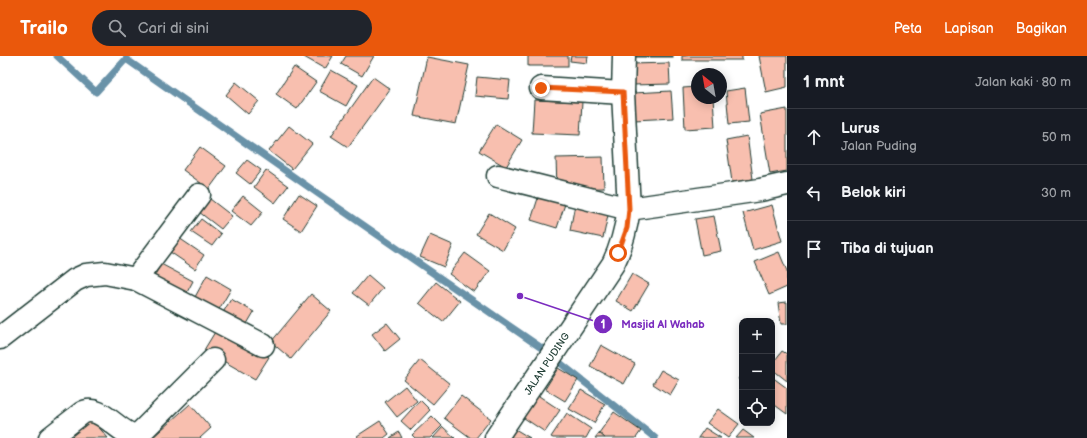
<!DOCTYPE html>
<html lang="id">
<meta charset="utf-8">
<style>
:root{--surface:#171b24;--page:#20242c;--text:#f1f3f6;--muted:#9ea1a6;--line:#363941;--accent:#ea580c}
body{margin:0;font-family:"Balsamiq Sans",sans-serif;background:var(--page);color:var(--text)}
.controls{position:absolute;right:12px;bottom:12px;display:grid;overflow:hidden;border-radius:8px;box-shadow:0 2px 10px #0003}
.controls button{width:36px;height:36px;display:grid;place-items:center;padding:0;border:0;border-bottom:1px solid var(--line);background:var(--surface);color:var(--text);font:20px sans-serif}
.compass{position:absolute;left:691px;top:12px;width:36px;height:36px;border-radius:50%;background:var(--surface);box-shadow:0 2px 10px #0003;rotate:329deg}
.stop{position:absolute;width:12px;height:12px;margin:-9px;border:3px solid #ea580c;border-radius:50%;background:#fff}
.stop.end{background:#ea580c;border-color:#fff;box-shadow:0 1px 4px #0008}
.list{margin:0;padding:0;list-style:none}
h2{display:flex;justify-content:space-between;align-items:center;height:52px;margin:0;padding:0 16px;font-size:17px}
h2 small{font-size:13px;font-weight:400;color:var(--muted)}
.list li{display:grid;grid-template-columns:26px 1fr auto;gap:12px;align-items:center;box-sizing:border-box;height:56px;padding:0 16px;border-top:1px solid var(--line)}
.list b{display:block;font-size:15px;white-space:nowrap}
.list p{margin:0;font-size:13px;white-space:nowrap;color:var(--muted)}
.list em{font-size:13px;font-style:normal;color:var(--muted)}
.icon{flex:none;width:22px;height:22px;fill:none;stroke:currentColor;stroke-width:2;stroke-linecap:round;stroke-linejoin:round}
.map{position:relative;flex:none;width:787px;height:382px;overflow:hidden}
header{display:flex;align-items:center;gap:24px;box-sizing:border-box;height:56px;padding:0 20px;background:var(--accent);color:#fff}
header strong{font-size:19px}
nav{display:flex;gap:22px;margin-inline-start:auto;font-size:14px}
.search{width:280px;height:36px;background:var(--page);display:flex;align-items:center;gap:10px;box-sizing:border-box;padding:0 14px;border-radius:22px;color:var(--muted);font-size:15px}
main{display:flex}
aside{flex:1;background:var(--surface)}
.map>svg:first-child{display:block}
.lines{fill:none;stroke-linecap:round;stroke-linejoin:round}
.stream{stroke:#6992a8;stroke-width:7}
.building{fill:#f8bfaf;stroke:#1f3d34}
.minor-casing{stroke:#1f3d34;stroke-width:25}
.minor{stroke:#fff;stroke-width:22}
.route{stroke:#ea580c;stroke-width:5}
.labels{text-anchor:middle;stroke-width:3.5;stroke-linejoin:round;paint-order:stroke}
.street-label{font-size:10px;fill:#1f3d34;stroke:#fff}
.leader{fill:none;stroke:#7b2cbf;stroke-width:1.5}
.callout-dot{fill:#7b2cbf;stroke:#fff;stroke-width:1.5}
.mark-label{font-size:12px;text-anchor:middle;font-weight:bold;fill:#fff}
.callout-label{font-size:11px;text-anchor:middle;font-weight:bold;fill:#7b2cbf;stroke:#fff;stroke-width:3.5;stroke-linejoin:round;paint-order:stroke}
</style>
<header>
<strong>Trailo</strong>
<div class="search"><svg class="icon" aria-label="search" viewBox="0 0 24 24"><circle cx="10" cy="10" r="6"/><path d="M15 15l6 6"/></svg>Cari di sini</div>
<nav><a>Peta</a><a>Lapisan</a><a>Bagikan</a></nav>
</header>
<main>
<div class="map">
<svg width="787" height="382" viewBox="0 0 787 382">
<rect width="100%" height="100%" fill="#fff"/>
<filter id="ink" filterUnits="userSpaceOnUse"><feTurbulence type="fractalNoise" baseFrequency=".025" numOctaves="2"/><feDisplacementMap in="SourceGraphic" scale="8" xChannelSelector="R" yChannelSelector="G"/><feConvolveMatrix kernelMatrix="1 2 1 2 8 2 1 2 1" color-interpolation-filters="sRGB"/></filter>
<g filter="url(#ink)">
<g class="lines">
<!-- stream -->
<polyline class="stream" points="57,0 96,36 126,3 317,137 540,291 655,382"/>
</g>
<!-- building -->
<g class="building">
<polygon points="304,0 333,0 325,13 304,1"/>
<polygon points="346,0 374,0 362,20 341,8"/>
<rect x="528" y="0" width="40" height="10"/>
<polygon points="571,0 588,0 587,7 570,5"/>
<rect x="631" y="0" width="42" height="1"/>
<rect x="682" y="0" width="60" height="4"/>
<polygon points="759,0 787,0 787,31 766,36"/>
<polygon points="427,1 469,9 456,68 414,60"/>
<polygon points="669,7 670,28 632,29 632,8"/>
<polygon points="294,11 316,26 297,53 276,38"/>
<polygon points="331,14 358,29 346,50 319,35"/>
<polygon points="373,21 390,33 348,91 331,80"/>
<polygon points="477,21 510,24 508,43 475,40"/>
<polygon points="236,26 259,45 248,58 226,39"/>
<polygon points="697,31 697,42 713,42 715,71 685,73 683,32"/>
<polygon points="745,32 749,66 729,68 726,35"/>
<polygon points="671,35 673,62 634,64 633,37"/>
<polygon points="534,44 582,46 580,79 532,77"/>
<polygon points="787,53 787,115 770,118 760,58"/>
<polygon points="496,68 522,84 506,111 479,95"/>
<polygon points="289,70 312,88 292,113 269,95"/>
<polygon points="747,80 753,123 732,126 726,84"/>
<polygon points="200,91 226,110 209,133 183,114"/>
<polygon points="603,101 604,132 557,133 556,102"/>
<polygon points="247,104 261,114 250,128 236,117"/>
<polygon points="266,114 288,130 275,147 254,131"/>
<polygon points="540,136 566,145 557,172 531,164"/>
<polygon points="299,138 317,150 301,175 283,163"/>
<polygon points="243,140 263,156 251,170 231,155"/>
<polygon points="210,143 232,160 221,173 199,156"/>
<polygon points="575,148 609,155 603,182 570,175"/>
<polygon points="772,149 782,185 753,194 743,157"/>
<polygon points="489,157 515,173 503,194 476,178"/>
<polygon points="714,160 721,195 702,199 695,163"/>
<polygon points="201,163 221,178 212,190 191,176"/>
<polygon points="430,179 453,189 444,211 420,201"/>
<polygon points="179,182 204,199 195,213 170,196"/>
<polygon points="779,196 787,215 787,231 769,239 755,206"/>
<polygon points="465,197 490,215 474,236 449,218"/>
<polygon points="161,208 193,225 184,242 152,224"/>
<polygon points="632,218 649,228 633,255 616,245"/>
<polygon points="207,219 231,233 218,255 195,241"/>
<polygon points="368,219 383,232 369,249 353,237"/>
<polygon points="436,226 460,245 443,266 419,247"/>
<polygon points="311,238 331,255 291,303 271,286"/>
<polygon points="231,243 254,256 244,273 221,260"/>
<polygon points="787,246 787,268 781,268 778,247"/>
<polygon points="387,267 400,283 385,295 372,278"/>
<polygon points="218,271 269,301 255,323 204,294"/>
<polygon points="601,289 635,308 624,328 590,310"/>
<polygon points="782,295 787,298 787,325 772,313 772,308"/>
<polygon points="420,304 450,328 433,348 404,324"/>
<polygon points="558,312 578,324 565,345 545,333"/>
<polygon points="661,314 679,324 670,339 653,328"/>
<polygon points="742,318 742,326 738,323"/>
<polygon points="772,321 787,332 787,358 772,347"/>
<polygon points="405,330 417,345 397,361 385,346"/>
<polygon points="581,334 605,348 594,367 569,353"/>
<polygon points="536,338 560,354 545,376 521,360"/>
<polygon points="461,340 491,363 476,382 471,382 444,362"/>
<polygon points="420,344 430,354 411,374 401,365"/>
<polygon points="190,348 211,372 200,382 152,382"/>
<polygon points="718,353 739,368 728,382 707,367"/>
<polygon points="614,356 641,375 636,382 605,382 599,377"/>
<polygon points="567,357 591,373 586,382 553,382 551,381"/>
<polygon points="432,360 442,370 430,382 415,382 412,379"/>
<polygon points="90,361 108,382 65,382"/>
<polygon points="380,365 389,378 384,382 358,382 357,380"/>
<polygon points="510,370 530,382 503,382"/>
<polygon points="443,371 455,382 433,382"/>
<polygon points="705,372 721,382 698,382"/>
<polygon points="743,374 754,382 736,382"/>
<polygon points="399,376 402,382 390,382"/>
<polygon points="599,377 605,382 595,382"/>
</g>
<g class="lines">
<!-- minor casing -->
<g class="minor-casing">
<g id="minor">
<polyline points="541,32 623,37"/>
<polyline points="498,120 629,153 760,134 787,128"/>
<polyline points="136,223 199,139"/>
<polyline points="0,282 75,224 86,219 105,217 136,223 263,289"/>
<path d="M50,382L82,357C101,346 121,382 138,379L213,304"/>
<path id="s1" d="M496,382L613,208C622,190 626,173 629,153L623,37L624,0"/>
</g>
</g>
<!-- minor -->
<use href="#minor" class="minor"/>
</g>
</g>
<g class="lines" filter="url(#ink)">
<!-- route -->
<polyline class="route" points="541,32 623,36 629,153 627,172 618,197"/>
</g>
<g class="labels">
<!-- street labels -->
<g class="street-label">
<text dy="4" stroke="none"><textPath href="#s1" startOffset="90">JALAN PUDING</textPath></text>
</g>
</g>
<!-- callouts -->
<path class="leader" d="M520 240L603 268"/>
<g class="callout-dot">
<circle cx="520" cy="240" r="4"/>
<circle cx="603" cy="268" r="10"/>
</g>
<g class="mark-label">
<text x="603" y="272">1</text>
</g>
<g class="callout-label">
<text x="663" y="272">Masjid Al Wahab</text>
</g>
</svg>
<div class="controls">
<button>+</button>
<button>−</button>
<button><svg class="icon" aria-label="locate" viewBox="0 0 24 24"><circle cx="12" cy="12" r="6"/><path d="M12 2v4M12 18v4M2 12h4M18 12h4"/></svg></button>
</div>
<svg class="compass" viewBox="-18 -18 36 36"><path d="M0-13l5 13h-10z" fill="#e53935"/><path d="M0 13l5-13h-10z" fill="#9ea1a6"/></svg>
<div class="stop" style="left:618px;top:197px"></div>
<div class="stop end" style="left:541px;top:32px"></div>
</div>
<aside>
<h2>1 mnt<small>Jalan kaki · 80 m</small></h2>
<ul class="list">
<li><svg class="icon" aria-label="ahead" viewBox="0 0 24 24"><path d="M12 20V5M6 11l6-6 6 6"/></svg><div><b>Lurus</b><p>Jalan Puding</p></div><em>50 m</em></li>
<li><svg class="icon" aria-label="left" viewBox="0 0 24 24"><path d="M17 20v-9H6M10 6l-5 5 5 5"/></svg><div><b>Belok kiri</b></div><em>30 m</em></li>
<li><svg class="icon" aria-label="arrive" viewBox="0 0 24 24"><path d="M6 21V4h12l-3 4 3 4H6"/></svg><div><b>Tiba di tujuan</b></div></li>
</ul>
</aside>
</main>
